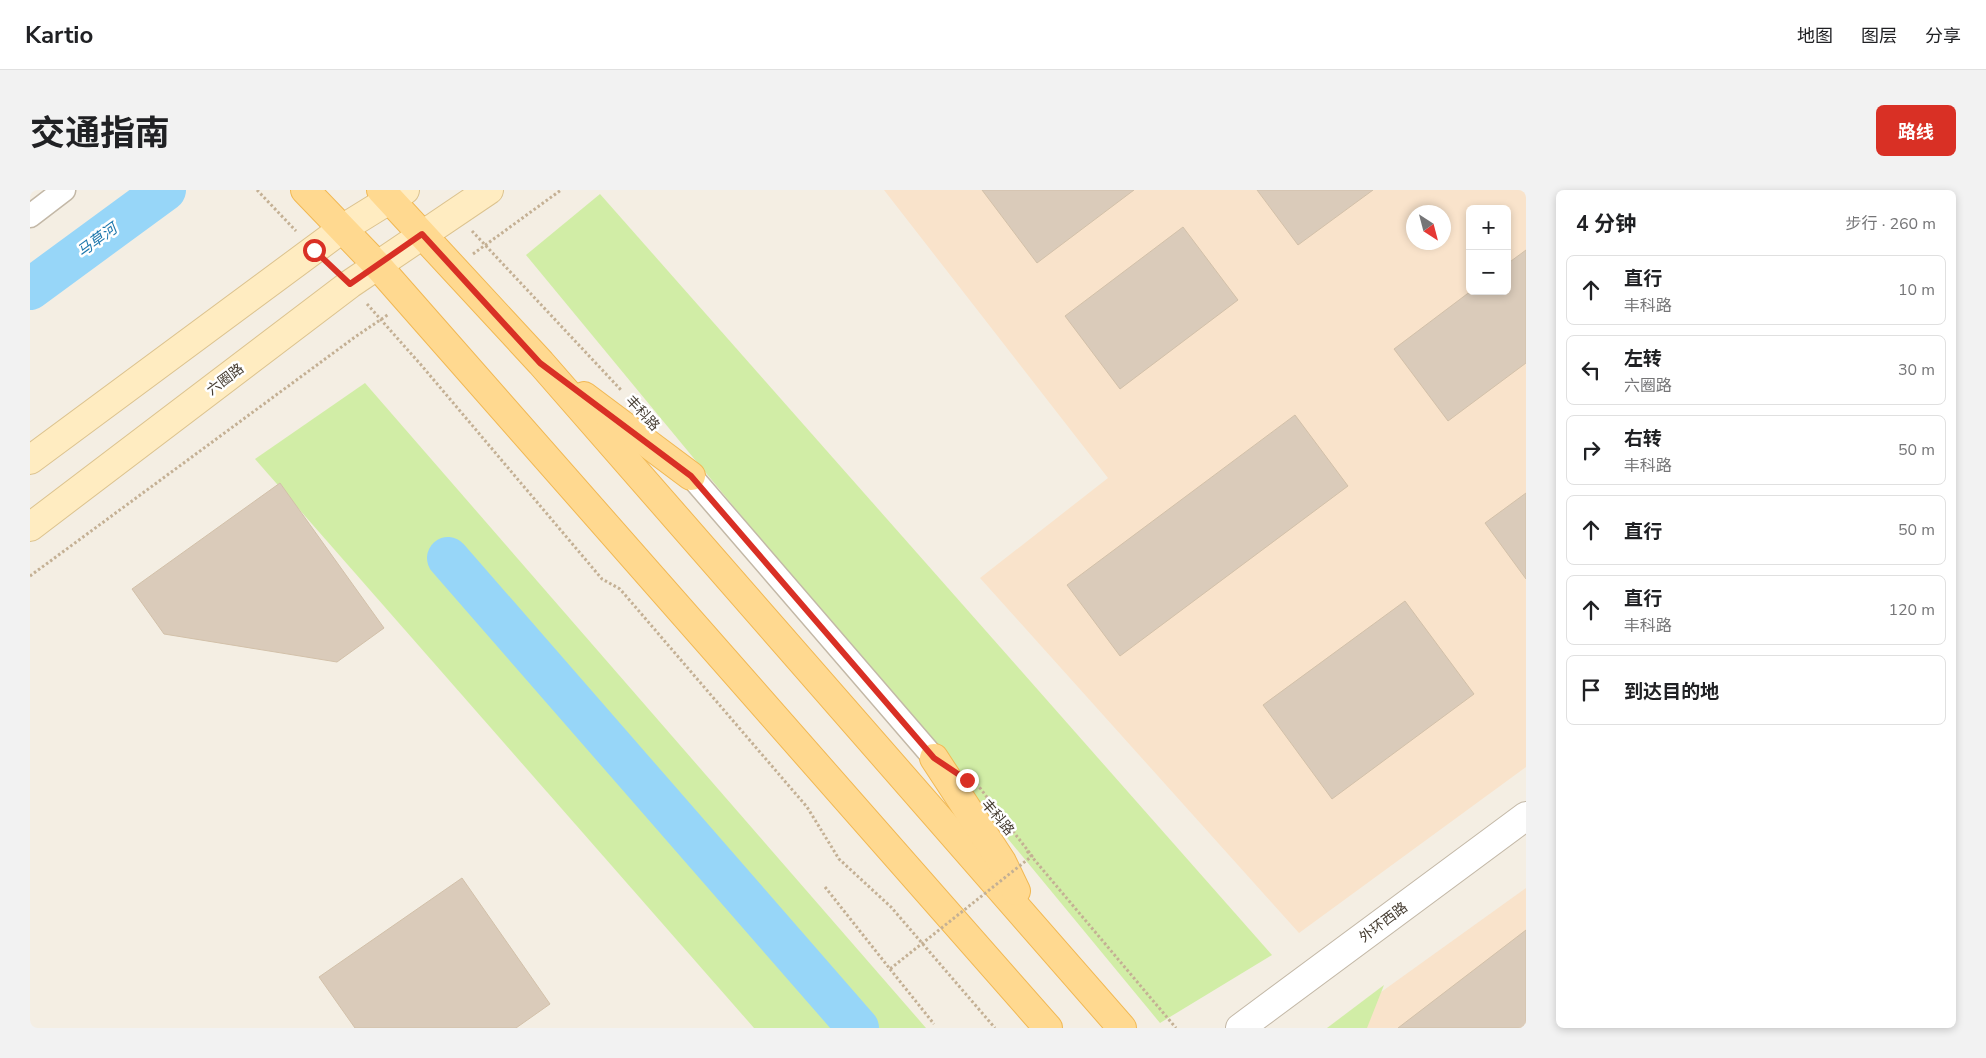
<!DOCTYPE html>
<html lang="zh">
<meta charset="utf-8">
<style>
:root{--surface:#fff;--page:#f2f2f2;--text:#202124;--muted:#757577;--line:#e0e0e0;--accent:#d93025}
body{margin:0;font-family:"Nunito Sans","Noto Sans SC",sans-serif;background:var(--page);color:var(--text)}
.controls{position:absolute;right:15px;top:15px;display:grid;overflow:hidden;border-radius:8px;box-shadow:0 2px 8px #0003}
.controls button{width:45px;height:45px;display:grid;place-items:center;padding:0;border:0;border-bottom:1px solid var(--line);background:var(--surface);color:var(--text);font:25px sans-serif}
.compass{position:absolute;left:1376px;top:15px;width:45px;height:45px;border-radius:50%;background:var(--surface);box-shadow:0 2px 8px #0003;rotate:144deg}
.stop{position:absolute;width:15px;height:15px;margin:-11px;border:4px solid #d93025;border-radius:50%;background:#fff}
.stop.end{background:#d93025;border-color:#fff;box-shadow:0 1px 5px #0008}
.list{margin:0;padding:0;list-style:none}
h2{display:flex;justify-content:space-between;align-items:center;height:65px;margin:0;padding:0 20px;font-size:21px}
h2 small{font-size:16px;font-weight:400;color:var(--muted)}
.list li{display:grid;grid-template-columns:32px 1fr auto;gap:15px;align-items:center;box-sizing:border-box;height:70px;margin:0 10px 10px;padding:0 10px;border:1px solid var(--line);border-radius:8px}
.list b{display:block;font-size:19px;white-space:nowrap}
.list p{margin:0;font-size:16px;white-space:nowrap;color:var(--muted)}
.list em{font-size:16px;font-style:normal;color:var(--muted)}
.icon{flex:none;width:28px;height:28px;fill:none;stroke:currentColor;stroke-width:2;stroke-linecap:round;stroke-linejoin:round}
.map{position:relative;flex:none;width:1496px;height:838px;overflow:hidden;border-radius:8px}
header{display:flex;align-items:center;gap:30px;box-sizing:border-box;height:70px;padding:0 25px;background:var(--surface);border-bottom:1px solid var(--line)}
header strong{font-size:24px}
nav{display:flex;gap:28px;margin-inline-start:auto;font-size:18px}
.intro{display:flex;align-items:center;justify-content:space-between;box-sizing:border-box;height:120px;padding:0 30px}
h1{margin:0;font-size:35px}
.button{padding:12px 22px;border-radius:8px;background:var(--accent);color:#fff;font-size:18px;font-weight:700}
main{display:flex;gap:30px;padding:0 30px}
aside{flex:1;background:var(--surface);border-radius:8px;box-shadow:0 2px 8px #0003}
.map>svg:first-child{display:block}
.commercial{fill:#f9e3cb;fill-rule:evenodd}
.green{fill:#d1eda6}
.lines{fill:none;stroke-linecap:round;stroke-linejoin:round}
.river{stroke:#97d6f8;stroke-width:42}
.building{fill:#dacbba;stroke:#d2c0a9}
.minor-casing{stroke:#c3b8a7;stroke-width:25}
.tertiary-casing{stroke:#c3b8a7;stroke-width:30}
.secondary-casing{stroke:#dcc38f;stroke-width:30}
.primary-casing{stroke:#f1b853;stroke-width:30}
.path{stroke:#c4b094;stroke-width:3;stroke-dasharray:2.5 2.5;stroke-linecap:butt}
.minor{stroke:#fff;stroke-width:22}
.tertiary{stroke:#fff;stroke-width:28}
.secondary{stroke:#ffecc1;stroke-width:28}
.primary{stroke:#ffd990;stroke-width:28}
.path-bridge{stroke:#c4b094;stroke-width:3;stroke-dasharray:2.5 2.5;stroke-linecap:butt}
.route{stroke:#d93025;stroke-width:6}
.labels{text-anchor:middle;stroke-width:5;stroke-linejoin:round;paint-order:stroke}
.street-label{font-size:14px;fill:#463d32;stroke:#fff}
.water-label{font-size:15px;font-style:italic;fill:#1e78ad;stroke:#fff}
</style>
<header>
<strong>Kartio</strong>
<nav><a>地图</a><a>图层</a><a>分享</a></nav>
</header>
<div class="intro"><h1>交通指南</h1><a class="button">路线</a></div>
<main>
<div class="map">
<svg width="1496" height="838" viewBox="0 0 1496 838">
<rect width="100%" height="100%" fill="#f4eee3"/>
<!-- commercial -->
<g class="commercial">
<path d="M854,0H1496V577L1269,743L950,388L1078,288ZM1440,19H1477V101H1440ZM1384,22H1414V52H1384Z"/>
<polygon points="1496,698 1496,838 1301,838"/>
</g>
<!-- green -->
<g class="green">
<polygon points="570,4 1242,765 1130,833 496,65"/>
<polygon points="335,193 896,838 724,838 225,269"/>
<polygon points="1354,795 1337,838 1297,838"/>
</g>
<g class="lines">
<!-- river -->
<g class="river">
<polyline points="0,99 135,0"/>
<polyline points="418,368 828,838"/>
</g>
</g>
<!-- building -->
<g class="building">
<polygon points="952,0 1104,0 1007,73"/>
<polygon points="1227,0 1343,0 1268,55"/>
<polygon points="1153,37 1208,110 1090,199 1035,126"/>
<polygon points="1496,60 1496,173 1418,231 1364,159 1441,101 1477,101 1477,74"/>
<polygon points="1265,225 1318,296 1090,466 1037,395"/>
<polygon points="250,293 354,438 307,472 134,444 102,399"/>
<polygon points="1496,303 1496,389 1455,333"/>
<polygon points="1375,411 1444,504 1302,609 1233,515"/>
<polygon points="432,688 520,814 486,838 325,838 289,787"/>
<polygon points="1496,740 1496,838 1368,838"/>
</g>
<g class="lines">
<!-- minor casing -->
<g class="minor-casing">
<g id="minor">
<polyline points="0,26 34,0"/>
<polyline points="661,286 904,568"/>
</g>
</g>
<!-- tertiary casing -->
<g class="tertiary-casing">
<polyline id="tertiary" points="1210,838 1496,626"/>
</g>
<!-- secondary casing -->
<g class="secondary-casing">
<g id="secondary">
<polyline points="0,270 312,39 375,0"/>
<polyline points="0,337 320,94 459,0"/>
</g>
</g>
<!-- primary casing -->
<g class="primary-casing">
<g id="primary">
<polyline points="275,0 347,75 1018,838"/>
<polyline points="351,0 511,173 1092,838"/>
<polyline points="554,206 661,286"/>
<polyline points="904,568 972,672 986,701"/>
</g>
</g>
<!-- path -->
<g class="path">
<polyline points="227,0 266,41"/>
<polyline points="442,41 591,200"/>
<polyline points="443,64 531,0"/>
<polyline points="337,114 392,176 572,389 590,399 777,617 809,669 861,717 965,838"/>
<polyline points="0,386 325,147 359,124"/>
<polyline points="997,661 1146,838"/>
<polyline points="860,779 904,834"/>
</g>
<!-- minor -->
<use href="#minor" class="minor"/>
<!-- tertiary -->
<use href="#tertiary" class="tertiary"/>
<!-- secondary -->
<use href="#secondary" class="secondary"/>
<!-- primary -->
<use href="#primary" class="primary"/>
<!-- path-bridge -->
<polyline class="path-bridge" points="795,697 860,779 1002,666 937,581"/>
</g>
<g class="lines">
<!-- route -->
<polyline class="route" points="284,60 320,94 392,44 510,173 661,286 904,568 937,590"/>
</g>
<g class="labels">
<!-- street labels -->
<g class="street-label">
<text transform="translate(195 189) rotate(-37)" y="5">六圈路</text>
<text transform="translate(613 223) rotate(47)" y="5">丰科路</text>
<text transform="translate(968 627) rotate(50)" y="5">丰科路</text>
<text transform="translate(1353 732) rotate(-37)" y="5">外环西路</text>
</g>
<!-- water labels -->
<g class="water-label">
<text transform="translate(67 50) rotate(-36)" y="5">马草河</text>
</g>
</g>
</svg>
<div class="controls">
<button>+</button>
<button>−</button>
</div>
<svg class="compass" viewBox="-18 -18 36 36"><path d="M0-13l5 13h-10z" fill="#e53935"/><path d="M0 13l5-13h-10z" fill="#757577"/></svg>
<div class="stop" style="left:284px;top:60px"></div>
<div class="stop end" style="left:937px;top:590px"></div>
</div>
<aside>
<h2>4 分钟<small>步行 · 260 m</small></h2>
<ul class="list">
<li><svg class="icon" aria-label="ahead" viewBox="0 0 24 24"><path d="M12 20V5M6 11l6-6 6 6"/></svg><div><b>直行</b><p>丰科路</p></div><em>10 m</em></li>
<li><svg class="icon" aria-label="left" viewBox="0 0 24 24"><path d="M17 20v-9H6M10 6l-5 5 5 5"/></svg><div><b>左转</b><p>六圈路</p></div><em>30 m</em></li>
<li><svg class="icon" aria-label="right" viewBox="0 0 24 24"><path d="M7 20v-9h11M14 6l5 5-5 5"/></svg><div><b>右转</b><p>丰科路</p></div><em>50 m</em></li>
<li><svg class="icon" aria-label="ahead" viewBox="0 0 24 24"><path d="M12 20V5M6 11l6-6 6 6"/></svg><div><b>直行</b></div><em>50 m</em></li>
<li><svg class="icon" aria-label="ahead" viewBox="0 0 24 24"><path d="M12 20V5M6 11l6-6 6 6"/></svg><div><b>直行</b><p>丰科路</p></div><em>120 m</em></li>
<li><svg class="icon" aria-label="arrive" viewBox="0 0 24 24"><path d="M6 21V4h12l-3 4 3 4H6"/></svg><div><b>到达目的地</b></div></li>
</ul>
</aside>
</main>
